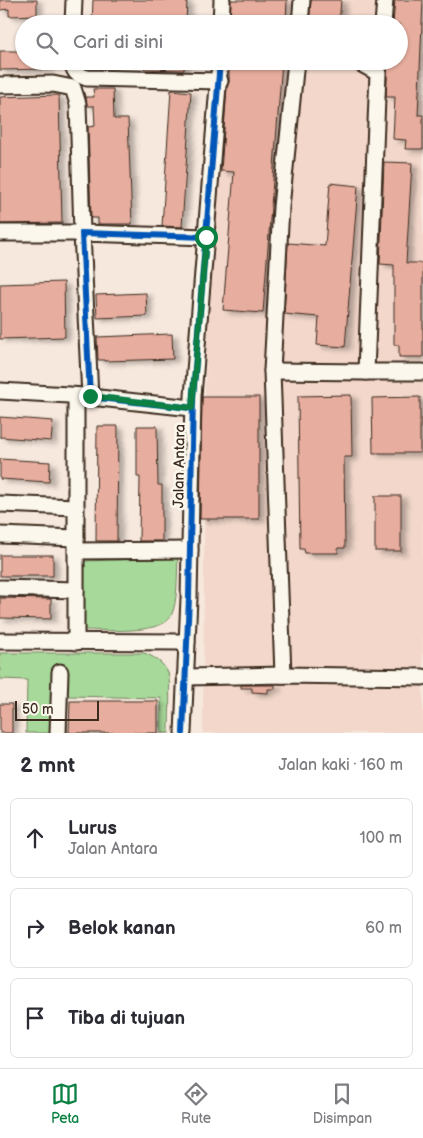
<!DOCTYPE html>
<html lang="id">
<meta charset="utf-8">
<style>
:root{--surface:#fff;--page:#f2f2f3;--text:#2b2b33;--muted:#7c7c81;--line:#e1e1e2;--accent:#0b8043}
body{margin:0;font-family:"Balsamiq Sans",sans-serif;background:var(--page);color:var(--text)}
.scale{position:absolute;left:15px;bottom:12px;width:84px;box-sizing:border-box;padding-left:5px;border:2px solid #3b2a1e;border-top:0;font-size:14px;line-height:18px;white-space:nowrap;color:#3b2a1e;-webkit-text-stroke:4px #fbf7ec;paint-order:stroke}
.stop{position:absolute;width:15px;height:15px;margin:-11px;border:4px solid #0b8043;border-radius:50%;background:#fff}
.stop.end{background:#0b8043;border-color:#fff;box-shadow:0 1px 5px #0008}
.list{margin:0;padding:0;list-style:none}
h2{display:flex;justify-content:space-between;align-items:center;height:65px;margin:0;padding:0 20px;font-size:21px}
h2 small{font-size:16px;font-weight:400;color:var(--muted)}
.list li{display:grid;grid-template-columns:32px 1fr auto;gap:15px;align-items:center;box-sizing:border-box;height:80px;margin:0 10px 10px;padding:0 10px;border:1px solid var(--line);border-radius:8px}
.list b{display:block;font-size:19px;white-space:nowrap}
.list p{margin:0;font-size:16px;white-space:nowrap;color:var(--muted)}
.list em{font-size:16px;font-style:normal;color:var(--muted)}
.icon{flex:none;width:28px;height:28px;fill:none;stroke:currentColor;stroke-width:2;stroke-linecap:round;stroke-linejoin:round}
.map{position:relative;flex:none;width:423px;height:733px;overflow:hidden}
.search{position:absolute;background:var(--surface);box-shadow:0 1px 4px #0004;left:15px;right:15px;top:15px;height:55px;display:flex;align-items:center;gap:12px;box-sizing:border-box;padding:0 18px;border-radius:28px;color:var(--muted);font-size:19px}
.sheet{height:335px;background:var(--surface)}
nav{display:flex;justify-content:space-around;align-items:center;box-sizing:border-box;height:70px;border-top:1px solid var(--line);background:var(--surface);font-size:14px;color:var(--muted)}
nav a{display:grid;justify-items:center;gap:2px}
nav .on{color:var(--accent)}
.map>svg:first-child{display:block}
.built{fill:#f2d7ca}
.green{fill:#a7d99a;stroke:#71825c}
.building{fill:#e7ae9f;stroke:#3b2a1e;filter:url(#shadow)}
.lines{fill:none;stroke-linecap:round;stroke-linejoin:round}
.minor-casing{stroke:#3b2a1e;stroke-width:19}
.minor{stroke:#fbf7ec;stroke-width:15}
.cycleway-casing{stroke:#fbf7ec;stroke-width:9}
.cycleway{stroke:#0057b8;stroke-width:6}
.route{stroke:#0b8043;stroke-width:6}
.labels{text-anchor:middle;stroke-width:5;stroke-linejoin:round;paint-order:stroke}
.street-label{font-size:15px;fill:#3b2a1e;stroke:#fbf7ec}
</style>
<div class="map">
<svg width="423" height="733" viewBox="0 0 423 733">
<defs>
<filter id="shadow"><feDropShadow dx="5.5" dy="3" stdDeviation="2.5" flood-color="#0004"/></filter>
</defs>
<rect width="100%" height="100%" fill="#f7e8dd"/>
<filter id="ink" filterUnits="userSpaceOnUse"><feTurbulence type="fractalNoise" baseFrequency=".02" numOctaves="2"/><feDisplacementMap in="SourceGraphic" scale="10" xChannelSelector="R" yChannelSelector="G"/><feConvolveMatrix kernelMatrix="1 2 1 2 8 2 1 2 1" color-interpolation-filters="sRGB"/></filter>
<g filter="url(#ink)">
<!-- built -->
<polygon class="built" points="225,0 423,0 423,733 203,733 205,386 221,61 399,61 399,24 223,24"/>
<!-- green -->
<g class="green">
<path d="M178,558C177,575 178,602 171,616C162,635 102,630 82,630L84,561Z"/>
<path d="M0,653H144C153,656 164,663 168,673C171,682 169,721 169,733H161V698L68,696L67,733H26L27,680L0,679Z"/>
</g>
<!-- building -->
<g class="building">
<polygon points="0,0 37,0 37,15 9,16 9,9 0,10"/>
<polygon points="93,0 187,0 186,24 123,22 123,24 92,24"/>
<polygon points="231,0 287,0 286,21 271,20 270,24 230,24"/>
<polygon points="311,0 341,0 339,24 309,24"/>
<polygon points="395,0 423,0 418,115 423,115 423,149 405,149 406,140 393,139 395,97 386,97 388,61 399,61 399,24 393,24"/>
<polygon points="0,51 24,51 24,61 48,61 48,69 0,70"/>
<polygon points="144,61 184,61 184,70 144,69"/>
<polygon points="229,61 282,61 263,313 223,310 234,172 221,171 227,87 229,82"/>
<polygon points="93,89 113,89 114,119 128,119 132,224 98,224 98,218 91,218 88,127 95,126 94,106 87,106 86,97 94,97"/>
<polygon points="171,90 191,92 182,227 162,226"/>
<polygon points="59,95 62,223 0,224 0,97"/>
<polygon points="384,162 412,163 406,263 423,263 423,357 399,357 399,345 394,345 394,265 380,264"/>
<polygon points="330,183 358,186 345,347 317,345 319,317 284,314 288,243 325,246"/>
<polygon points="64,282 65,337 0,339 0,284"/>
<polygon points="146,293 147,316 97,318 96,295"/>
<polygon points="172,334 173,359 105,361 105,360 98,360 97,337"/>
<polygon points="351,395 352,457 344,457 345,548 338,548 338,553 305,553 304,549 300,549 298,396"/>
<polygon points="202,397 259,397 259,519 200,519"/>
<polygon points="420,397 420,453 373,453 372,398"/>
<polygon points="0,417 53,421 51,441 0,437"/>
<polygon points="97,426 118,426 117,541 96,541"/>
<polygon points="137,426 157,426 158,485 162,485 162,541 139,541 140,477 137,477"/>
<polygon points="0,459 50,462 49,482 0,479"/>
<rect x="375" y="496" width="26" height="55"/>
<rect x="0" y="555" width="53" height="21"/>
<polygon points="0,598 51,599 51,619 0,618"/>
<polygon points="241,685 275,685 275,689 268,689 268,693 252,692 252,688 241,688"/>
<polygon points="70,701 158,701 158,733 69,733"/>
<rect x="0" y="704" width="12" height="29"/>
</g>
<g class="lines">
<!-- minor casing -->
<g class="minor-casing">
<g id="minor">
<polyline points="73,24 74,0"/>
<polyline points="221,24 222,0"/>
<polyline points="300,24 302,0"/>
<polyline points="383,24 385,0"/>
<path d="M73,61C73,72 77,75 87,78L220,81"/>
<polyline points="0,85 53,84 73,88 78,104 82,233 0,233"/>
<polyline points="272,371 366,372 378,73 356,61"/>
<polyline points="366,372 423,372"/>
<polyline points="0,391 86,396"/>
<polyline points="192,408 90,397 82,233 207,237"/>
<polyline points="0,504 76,507"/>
<polyline points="0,535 76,538"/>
<polyline points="76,551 190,550"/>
<polyline points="0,588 76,590"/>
<polyline points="0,641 187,642"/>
<polyline points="76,642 76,396"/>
<polyline points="283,675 272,371 281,207 296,61"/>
<polyline points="185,677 283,675 423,677"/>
<polyline points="58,733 60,672"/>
<polyline points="183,733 189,598 193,396 220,61"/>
</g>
</g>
<!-- minor -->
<use href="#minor" class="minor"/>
<!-- cycleway casing -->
<g class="cycleway-casing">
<g id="cycleway">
<polyline points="192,408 90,397 82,233 207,237"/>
<polyline points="183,733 189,598 193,396 220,61"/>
</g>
</g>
<!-- cycleway -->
<use href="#cycleway" class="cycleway"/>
</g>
</g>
<g class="lines" filter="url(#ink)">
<!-- route -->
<polyline class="route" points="90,396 192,408 206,237"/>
</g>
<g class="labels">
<!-- street labels -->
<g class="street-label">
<text transform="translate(179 466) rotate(-89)" y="5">Jalan Antara</text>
</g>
</g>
</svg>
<div class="scale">50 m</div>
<div class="stop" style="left:206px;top:237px"></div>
<div class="stop end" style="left:90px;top:396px"></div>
<div class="search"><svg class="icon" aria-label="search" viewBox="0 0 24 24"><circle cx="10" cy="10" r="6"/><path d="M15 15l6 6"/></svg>Cari di sini</div>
</div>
<section class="sheet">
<h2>2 mnt<small>Jalan kaki · 160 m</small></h2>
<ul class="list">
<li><svg class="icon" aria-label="ahead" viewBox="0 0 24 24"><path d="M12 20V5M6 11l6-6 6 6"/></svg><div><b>Lurus</b><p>Jalan Antara</p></div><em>100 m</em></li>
<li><svg class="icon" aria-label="right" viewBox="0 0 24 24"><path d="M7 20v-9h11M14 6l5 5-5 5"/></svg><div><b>Belok kanan</b></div><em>60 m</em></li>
<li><svg class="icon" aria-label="arrive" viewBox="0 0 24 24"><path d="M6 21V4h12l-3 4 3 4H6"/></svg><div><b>Tiba di tujuan</b></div></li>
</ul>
</section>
<nav>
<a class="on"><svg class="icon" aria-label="map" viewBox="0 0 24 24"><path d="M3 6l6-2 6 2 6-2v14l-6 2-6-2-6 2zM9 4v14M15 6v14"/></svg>Peta</a>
<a><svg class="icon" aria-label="directions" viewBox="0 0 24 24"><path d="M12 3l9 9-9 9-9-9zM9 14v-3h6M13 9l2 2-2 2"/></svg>Rute</a>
<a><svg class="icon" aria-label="saved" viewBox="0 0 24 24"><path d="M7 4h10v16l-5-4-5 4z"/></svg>Disimpan</a>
</nav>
